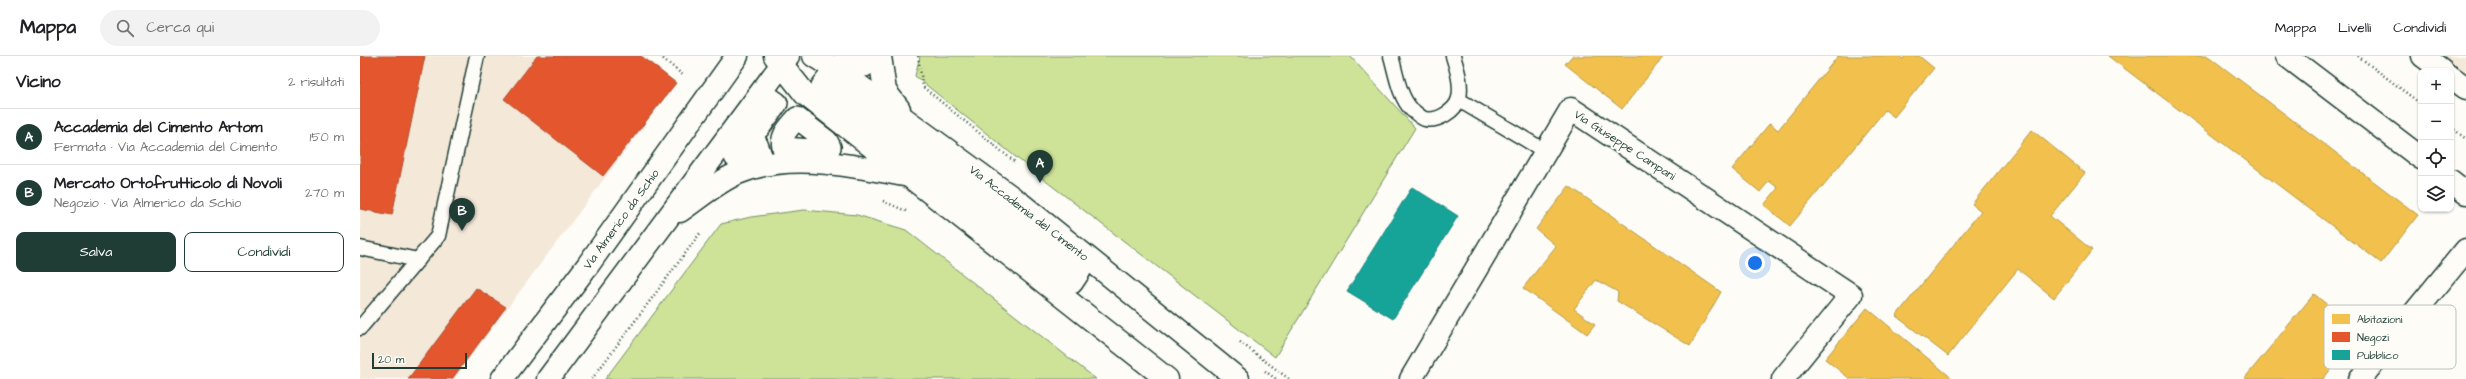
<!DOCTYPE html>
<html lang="it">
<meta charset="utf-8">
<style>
:root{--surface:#fff;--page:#f2f2f2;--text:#202124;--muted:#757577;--line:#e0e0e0;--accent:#1f3d34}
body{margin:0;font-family:"Architects Daughter",sans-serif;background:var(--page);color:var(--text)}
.controls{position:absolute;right:12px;top:12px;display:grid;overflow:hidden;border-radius:8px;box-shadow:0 1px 3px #0004}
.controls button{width:36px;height:36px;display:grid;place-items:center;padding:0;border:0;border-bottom:1px solid var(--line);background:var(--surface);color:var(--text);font:20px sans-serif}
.scale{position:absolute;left:12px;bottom:10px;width:95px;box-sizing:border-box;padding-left:4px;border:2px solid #1f3d34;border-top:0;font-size:11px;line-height:14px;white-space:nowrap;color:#1f3d34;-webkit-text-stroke:3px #fdfcf7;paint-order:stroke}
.you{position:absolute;left:1395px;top:207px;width:14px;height:14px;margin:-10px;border:3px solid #fff;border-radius:50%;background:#1a73e8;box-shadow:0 0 0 6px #1a73e833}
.badge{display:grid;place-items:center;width:26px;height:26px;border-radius:50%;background:var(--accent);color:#fff;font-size:13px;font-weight:700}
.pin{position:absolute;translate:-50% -33px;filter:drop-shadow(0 1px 2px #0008)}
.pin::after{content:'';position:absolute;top:21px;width:14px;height:12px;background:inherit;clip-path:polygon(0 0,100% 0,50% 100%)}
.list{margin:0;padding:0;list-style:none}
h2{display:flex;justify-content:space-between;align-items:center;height:52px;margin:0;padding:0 16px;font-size:17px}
h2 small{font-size:13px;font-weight:400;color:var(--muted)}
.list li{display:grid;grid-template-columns:26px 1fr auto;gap:12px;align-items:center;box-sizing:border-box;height:56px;padding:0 16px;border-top:1px solid var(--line)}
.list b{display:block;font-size:15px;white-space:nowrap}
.list p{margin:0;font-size:13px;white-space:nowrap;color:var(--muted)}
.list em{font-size:13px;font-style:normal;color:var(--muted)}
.actions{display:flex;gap:8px;padding:12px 16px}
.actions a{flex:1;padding:9px 0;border:1px solid var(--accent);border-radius:8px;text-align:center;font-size:14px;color:var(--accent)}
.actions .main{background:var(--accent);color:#fff}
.icon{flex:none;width:22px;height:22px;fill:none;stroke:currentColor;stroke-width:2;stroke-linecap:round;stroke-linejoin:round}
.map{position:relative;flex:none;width:2106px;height:323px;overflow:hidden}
header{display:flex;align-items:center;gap:24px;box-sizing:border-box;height:56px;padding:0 20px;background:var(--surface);border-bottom:1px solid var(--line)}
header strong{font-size:19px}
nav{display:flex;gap:22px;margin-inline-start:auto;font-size:14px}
.search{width:280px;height:36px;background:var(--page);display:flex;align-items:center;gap:10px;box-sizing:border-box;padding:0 14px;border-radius:22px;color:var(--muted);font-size:15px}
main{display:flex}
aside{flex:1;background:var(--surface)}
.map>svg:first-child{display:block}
.built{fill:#f4e8d8}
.green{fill:#cee398;stroke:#769066}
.homes{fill:#f2c14e;stroke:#b39946}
.shops{fill:#e4572e;stroke:#a94f30}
.public{fill:#17a398;stroke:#19847a}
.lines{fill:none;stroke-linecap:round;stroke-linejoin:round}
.service-casing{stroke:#1f3d34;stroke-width:17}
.pedestrian-casing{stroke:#1f3d34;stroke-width:24}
.minor-casing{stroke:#1f3d34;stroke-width:25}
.path{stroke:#1f3d34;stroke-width:2.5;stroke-dasharray:1 3;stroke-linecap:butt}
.service{stroke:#fdfcf7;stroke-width:14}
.pedestrian{stroke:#fdfcf7;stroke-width:21}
.minor{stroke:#fdfcf7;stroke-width:22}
.labels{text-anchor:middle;stroke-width:4;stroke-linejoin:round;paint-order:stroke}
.street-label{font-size:12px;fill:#1f3d34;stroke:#fdfcf7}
.key{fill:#fdfcf7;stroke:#bac3bc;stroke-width:1}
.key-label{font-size:11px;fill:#1f3d34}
</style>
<header>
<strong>Mappa</strong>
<div class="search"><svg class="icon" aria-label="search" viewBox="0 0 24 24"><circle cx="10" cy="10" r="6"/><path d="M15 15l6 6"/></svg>Cerca qui</div>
<nav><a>Mappa</a><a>Livelli</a><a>Condividi</a></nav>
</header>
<main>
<aside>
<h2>Vicino<small>2 risultati</small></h2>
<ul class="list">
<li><span class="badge">A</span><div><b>Accademia del Cimento Artom</b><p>Fermata · Via Accademia del Cimento</p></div><em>150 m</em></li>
<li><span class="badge">B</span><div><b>Mercato Ortofrutticolo di Novoli</b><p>Negozio · Via Almerico da Schio</p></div><em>270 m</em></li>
</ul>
<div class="actions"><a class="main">Salva</a><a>Condividi</a></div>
</aside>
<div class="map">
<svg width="2106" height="323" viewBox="0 0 2106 323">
<rect width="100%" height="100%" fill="#fdfcf7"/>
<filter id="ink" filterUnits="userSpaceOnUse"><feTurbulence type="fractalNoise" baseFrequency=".025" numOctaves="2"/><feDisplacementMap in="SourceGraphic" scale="8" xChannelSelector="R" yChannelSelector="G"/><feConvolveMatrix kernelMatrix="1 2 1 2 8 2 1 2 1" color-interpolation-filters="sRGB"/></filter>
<g filter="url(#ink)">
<!-- built -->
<g class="built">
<polygon points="0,0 284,0 316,27 94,323 0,323"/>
<polygon points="2061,0 2106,0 2106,36"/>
</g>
<!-- green -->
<g class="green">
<polygon points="560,0 990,0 1055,72 915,301 683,123 555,20"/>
<polygon points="444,154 497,159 546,174 736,323 245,323 361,168 391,161"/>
</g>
<!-- homes -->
<g class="homes">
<polygon points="1212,0 1304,0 1262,53 1205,8"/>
<polygon points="1478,0 1539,0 1543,3 1545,0 1559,0 1574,12 1534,61 1525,54 1430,170 1404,149 1418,132 1409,125 1400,136 1372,113 1410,67 1418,74"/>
<polygon points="1748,0 1848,0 2058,159 2021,207"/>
<polygon points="1672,74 1725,117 1690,160 1732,194 1694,242 1658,213 1588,300 1536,260 1621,155 1612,148"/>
<polygon points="1209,130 1361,236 1330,290 1257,245 1258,236 1236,224 1214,253 1235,268 1227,278 1163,232 1196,190 1176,173"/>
<polygon points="1954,238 2001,276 1963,323 1884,323"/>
<polygon points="1507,252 1593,323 1490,323 1465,303"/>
</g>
<!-- shops -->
<g class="shops">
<polygon points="0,0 65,0 32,159 0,153"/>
<polygon points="177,0 281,0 316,27 243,120 144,43"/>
<polygon points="116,232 146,251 92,323 48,323"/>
</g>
<!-- public -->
<polygon class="public" points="1052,131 1098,160 1033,263 987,235"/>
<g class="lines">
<!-- service casing -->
<g class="service-casing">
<g id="service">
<path d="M1031,0C1036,17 1039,41 1052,54C1055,56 1061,62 1065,63C1077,66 1096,55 1099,42C1102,28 1097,13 1093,0"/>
<polyline points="1099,44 1185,95"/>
<polyline points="0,192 58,204"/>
<polyline points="0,272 78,180 117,0"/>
</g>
</g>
<!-- pedestrian casing -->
<g class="pedestrian-casing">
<g id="pedestrian">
<polyline points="485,0 499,10 505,10 506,0"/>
<polygon points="469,21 720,215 712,227 462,30"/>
<polygon points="410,42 417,47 399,72 392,66"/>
<path d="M437,62L467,85L470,91L467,95L423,92C420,79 429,72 437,62Z"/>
<polygon points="385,80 397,88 401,99 387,103 375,101 373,95"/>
</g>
</g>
<!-- minor casing -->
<g class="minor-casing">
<g id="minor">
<polyline points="415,0 445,38 807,323"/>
<polyline points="454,0 483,18 661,148 878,323"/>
<polyline points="520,0 525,35 539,53"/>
<polyline points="1927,0 2061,102"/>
<polyline points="2063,0 2083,15"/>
<polyline points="2091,21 2106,32"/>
<polyline points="2091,125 2106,137"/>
<path d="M320,155C339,142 357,126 378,117C431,94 496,111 550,120"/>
<polyline points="142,323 228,209 377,0"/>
<polyline points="188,323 428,0"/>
<polyline points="1051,323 1211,53 1491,239 1423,323"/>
<polyline points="2000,323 2106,194"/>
</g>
</g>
<!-- path -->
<g class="path">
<polyline points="300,0 324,20"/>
<polyline points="558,0 563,31 656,107"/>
<polyline points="1998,0 2061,48"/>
<polyline points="2091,71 2106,83"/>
<polyline points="523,145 546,155"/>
<polyline points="880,286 929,323"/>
<polyline points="905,315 916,323"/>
<polyline points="232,323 341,176"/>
</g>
<!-- service -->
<use href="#service" class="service"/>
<!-- pedestrian -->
<use href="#pedestrian" class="pedestrian"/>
<!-- minor -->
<use href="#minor" class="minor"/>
</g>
</g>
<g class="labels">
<!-- street labels -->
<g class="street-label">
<text transform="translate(1265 89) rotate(33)" y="4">Via Giuseppe Campani</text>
<text transform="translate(669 157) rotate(38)" y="4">Via Accademia del Cimento</text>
<text transform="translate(261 163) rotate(-54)" y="4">Via Almerico da Schio</text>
</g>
</g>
<!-- legend -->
<rect x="1964" y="249" width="132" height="64" rx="6" class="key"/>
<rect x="1972" y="258" width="18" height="10" fill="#f2c14e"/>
<rect x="1972" y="276" width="18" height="10" fill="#e4572e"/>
<rect x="1972" y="294" width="18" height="10" fill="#17a398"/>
<g class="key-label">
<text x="1997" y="267">Abitazioni</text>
<text x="1997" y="285">Negozi</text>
<text x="1997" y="303">Pubblico</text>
</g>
</svg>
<div class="controls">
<button>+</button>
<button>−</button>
<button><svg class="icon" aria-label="locate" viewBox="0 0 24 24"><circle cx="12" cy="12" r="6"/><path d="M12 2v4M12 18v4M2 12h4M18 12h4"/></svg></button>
<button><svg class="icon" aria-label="layers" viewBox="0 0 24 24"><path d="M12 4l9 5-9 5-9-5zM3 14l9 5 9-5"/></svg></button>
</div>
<div class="scale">20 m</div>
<div class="you"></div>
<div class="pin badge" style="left:680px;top:127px">A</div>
<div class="pin badge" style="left:102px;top:175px">B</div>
</div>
</main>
